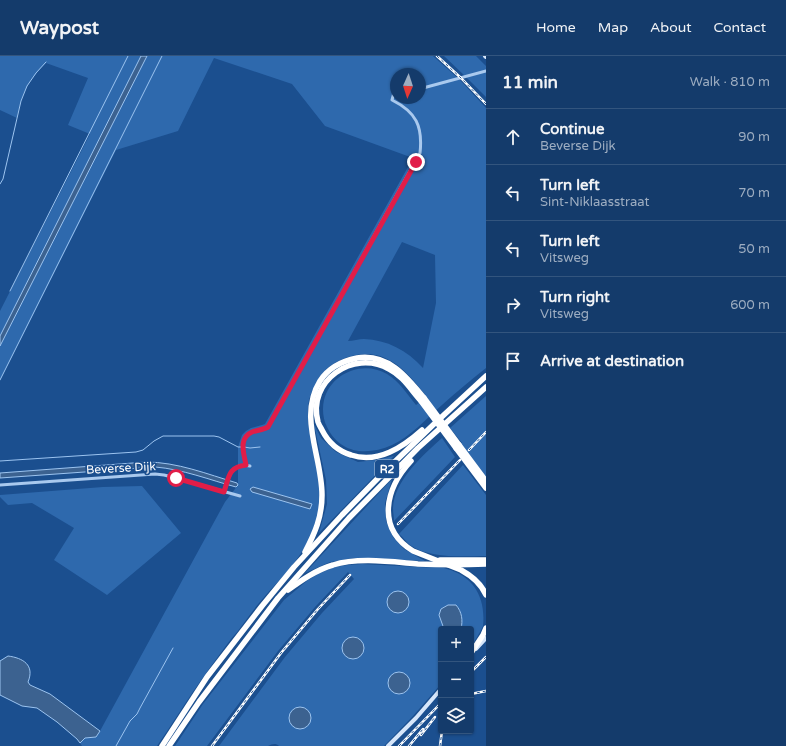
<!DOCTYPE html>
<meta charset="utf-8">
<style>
:root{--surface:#143b6b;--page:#214673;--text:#f1f3f6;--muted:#9dadc1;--line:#33557e}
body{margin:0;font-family:"Varela Round",sans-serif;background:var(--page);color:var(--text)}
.controls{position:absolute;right:12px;bottom:12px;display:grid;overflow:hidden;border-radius:4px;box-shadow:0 1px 3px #0004}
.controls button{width:36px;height:36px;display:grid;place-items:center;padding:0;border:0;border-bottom:1px solid var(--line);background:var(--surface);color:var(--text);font:20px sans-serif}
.compass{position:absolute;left:390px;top:12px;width:36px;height:36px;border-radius:50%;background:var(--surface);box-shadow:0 1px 3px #0004;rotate:183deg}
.stop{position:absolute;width:12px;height:12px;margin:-9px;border:3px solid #e11d48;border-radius:50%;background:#fff}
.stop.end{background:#e11d48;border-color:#fff;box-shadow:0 1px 4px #0008}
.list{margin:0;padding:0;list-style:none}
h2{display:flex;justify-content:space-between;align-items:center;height:52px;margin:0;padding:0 16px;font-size:17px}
h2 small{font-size:13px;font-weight:400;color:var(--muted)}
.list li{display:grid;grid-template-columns:26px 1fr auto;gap:12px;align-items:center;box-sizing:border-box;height:56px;padding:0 16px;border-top:1px solid var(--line)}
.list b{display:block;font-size:15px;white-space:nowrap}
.list p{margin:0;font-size:13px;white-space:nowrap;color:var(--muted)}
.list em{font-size:13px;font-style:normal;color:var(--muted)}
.icon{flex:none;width:22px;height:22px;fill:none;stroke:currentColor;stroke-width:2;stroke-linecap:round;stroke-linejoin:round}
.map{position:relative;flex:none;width:486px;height:690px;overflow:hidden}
header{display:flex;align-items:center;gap:24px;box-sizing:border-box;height:56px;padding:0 20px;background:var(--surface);border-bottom:1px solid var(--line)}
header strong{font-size:19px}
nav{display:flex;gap:22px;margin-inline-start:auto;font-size:14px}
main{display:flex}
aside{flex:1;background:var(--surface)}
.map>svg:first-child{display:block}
.green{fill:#2e69ad;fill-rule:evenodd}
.water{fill:#3c6290;stroke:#9cc4f0}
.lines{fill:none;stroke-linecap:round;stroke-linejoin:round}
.stream{stroke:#9cc4f0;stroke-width:1}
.street{stroke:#a9c9ee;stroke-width:3}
.secondary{stroke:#d6e6fa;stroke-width:4}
.highway{stroke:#fff;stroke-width:5.5}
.rail-casing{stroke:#fff;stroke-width:2.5}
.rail{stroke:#1b4f8f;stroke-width:1;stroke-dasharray:3;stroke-linecap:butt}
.highway-bridge{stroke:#fff;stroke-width:5.5}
.route{stroke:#e11d48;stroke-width:5}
.labels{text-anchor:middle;stroke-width:3.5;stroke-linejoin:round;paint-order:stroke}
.shield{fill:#1b4f8f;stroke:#bbcadd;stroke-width:1}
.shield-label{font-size:11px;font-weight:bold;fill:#fff}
.street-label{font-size:12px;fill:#fff;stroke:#1b4f8f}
</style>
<header>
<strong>Waypost</strong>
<nav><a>Home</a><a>Map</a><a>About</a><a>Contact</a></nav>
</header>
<main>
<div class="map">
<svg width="486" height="690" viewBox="0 0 486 690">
<rect width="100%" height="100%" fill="#1b4f8f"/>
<!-- green -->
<g class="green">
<path d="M0,0H141L0,280V255L90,78L68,69L88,22L46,7C28,25 22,37 17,62L0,54Z"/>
<path d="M147,0H433L460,24L486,52V312C471,324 456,336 442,349C427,362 410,381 392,389C367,400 340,398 327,371C323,363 322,353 324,344C331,317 363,304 387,318C399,325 407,338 416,349L427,341C408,317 389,293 356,299C341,302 327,309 319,322C315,329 311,336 309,344C304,373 319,408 320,437C321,457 314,477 303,494C291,514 273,530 259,547C249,559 241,572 231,583C222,595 213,607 204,620C188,642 173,667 157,690H82L80,687L85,682L96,681L100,675L225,446L238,429V391L242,379L246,375L251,372L262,369L265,368L413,102L325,70L292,28L214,2L178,75L116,94L0,324V290ZM396,18H420V42H396ZM402,186L435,199L436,247L423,312C407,294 387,284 364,283C359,283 353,285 348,285Z"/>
<polygon points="444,0 476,0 486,10 486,41 465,20"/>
<polygon points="486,340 486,421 461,388 462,387 450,372"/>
<polygon points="314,368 321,382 336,396 358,406 376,404 394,400 319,477 327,448 326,424"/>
<path d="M442,382L455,401L394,465C394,461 393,457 393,452C394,425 423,399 442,382Z"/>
<path d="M463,409L486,439V500C463,500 429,503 410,489C406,486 403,481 399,478Z"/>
<polygon points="392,423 385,447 386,465 393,481 404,493 425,505 354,502 330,506 305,517"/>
<polygon points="142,430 181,477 107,539 54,504 74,472 32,447 8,449 0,441 0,439 103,431"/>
<path d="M362,508C381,509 400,510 420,511C429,512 439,510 447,513C473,520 486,541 483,570C480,577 475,584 471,591V573H461L462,566L456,549H448L441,553L439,559L444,573H441V628L413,660L384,690H279C276,687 272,688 268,690H219L285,601L322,557L354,523L348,516L315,551L278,595L207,690H175L203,648L284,544L308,524L320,517L335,511L348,509Z"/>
</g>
<!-- water -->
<g class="water">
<polygon points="141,0 147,0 0,290 0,280"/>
<path d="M146,406C177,406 207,418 237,427L238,429L236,431C210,424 182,413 155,411L0,422V417Z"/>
<polygon points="253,431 312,448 310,453 252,436 250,433"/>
<circle cx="398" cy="546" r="11"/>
<path d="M448,549H456C462,556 463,564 461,573H444L439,559L441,553Z"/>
<circle cx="353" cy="592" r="11"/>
<path d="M8,600C23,602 35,609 28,626L30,629L50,638L100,675L96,681L85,682L80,687L77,683L57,666L37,652L22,650L0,639V605Z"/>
<circle cx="399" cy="627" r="11"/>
<circle cx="300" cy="662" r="11"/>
</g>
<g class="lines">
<!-- stream -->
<g class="stream">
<polyline points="0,128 3,123 21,45 27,30 36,17 46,6"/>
<polyline points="10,235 128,0"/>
<polyline points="0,324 162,0"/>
<polyline points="244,391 250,392 260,391"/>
<polyline points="0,405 136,396 143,394 154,385 163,380 214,380 219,381 238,391 241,391"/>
<polyline points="116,690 130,665 137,658 140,652 173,592"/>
</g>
<!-- street -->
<g class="street">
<polyline points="420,31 423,32 486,15"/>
<path d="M246,409C244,398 238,382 252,376C257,374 263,374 268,371L420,97C423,70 416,56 392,44L395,33H396"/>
<polyline points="0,429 155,418 164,419 176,422 240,440"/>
<path d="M224,436C228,423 231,405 250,410"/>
</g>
<!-- secondary -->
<g class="secondary">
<polyline points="485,0 486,1"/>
<polyline points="476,593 486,582"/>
<polyline points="388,690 416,662 441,633"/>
</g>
<!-- highway -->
<g class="highway">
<path d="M421,345C411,334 403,320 389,313C353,293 307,325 318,366C319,369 321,372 322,374C328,386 338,395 351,399C378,408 403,391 422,374"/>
<polyline points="459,389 486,425"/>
<polyline points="456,392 486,432"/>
<path d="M411,405C385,433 376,472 413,495L461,514C472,520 481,527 486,539"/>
<path d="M305,496C315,477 322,461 322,439C322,400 298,361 320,325C329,311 342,305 357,302C388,297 407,321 424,342"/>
<polyline points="440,504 486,504"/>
<path d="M288,534C302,524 316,514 333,509C358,501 393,506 418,508C441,509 463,509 486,508"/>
<polyline points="471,597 483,579 486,572"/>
<polyline points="162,690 207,621 262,550 294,511 342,459 381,419 433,369 486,320"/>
<polyline points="169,690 199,646 278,542 349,462 418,392 486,331"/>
</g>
<!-- rail casing -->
<g class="rail-casing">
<g id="rail">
<polyline points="437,0 461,22 486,48"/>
<polyline points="469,394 486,376"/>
<polyline points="398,468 460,404"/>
<polyline points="471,616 486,601"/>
<polyline points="471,638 486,635"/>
<polyline points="421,679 435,661"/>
<polyline points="212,690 281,597 318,553 350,519"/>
<polyline points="399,690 441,647"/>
<polyline points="409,690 423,673"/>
<polyline points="440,690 442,675"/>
</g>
</g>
<!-- rail -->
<use href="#rail" class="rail"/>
<!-- highway-bridge -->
<g class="highway-bridge">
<polyline points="424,342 459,389"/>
<polyline points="421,345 456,392"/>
</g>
</g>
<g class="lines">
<!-- route -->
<path class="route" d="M176,422L224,436C229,421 228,411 246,409C244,398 238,382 252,376C257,374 263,374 268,371L416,106"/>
</g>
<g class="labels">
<!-- shield labels -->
<rect class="shield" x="375" y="404" width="24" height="18" rx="3"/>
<g class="shield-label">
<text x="387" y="417">R2</text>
</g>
<!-- street labels -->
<g class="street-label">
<text transform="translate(121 412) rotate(-3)" y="4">Beverse Dijk</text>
</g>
</g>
</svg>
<div class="controls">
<button>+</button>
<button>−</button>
<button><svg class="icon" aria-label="layers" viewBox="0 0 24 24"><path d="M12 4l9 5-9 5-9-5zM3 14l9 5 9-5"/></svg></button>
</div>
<svg class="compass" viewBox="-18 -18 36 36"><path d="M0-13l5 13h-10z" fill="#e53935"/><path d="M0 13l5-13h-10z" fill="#9dadc1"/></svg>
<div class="stop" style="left:176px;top:422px"></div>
<div class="stop end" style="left:416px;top:106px"></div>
</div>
<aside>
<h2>11 min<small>Walk · 810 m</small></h2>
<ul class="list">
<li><svg class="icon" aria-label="ahead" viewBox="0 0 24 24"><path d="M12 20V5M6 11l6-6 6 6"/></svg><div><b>Continue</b><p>Beverse Dijk</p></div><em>90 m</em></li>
<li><svg class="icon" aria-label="left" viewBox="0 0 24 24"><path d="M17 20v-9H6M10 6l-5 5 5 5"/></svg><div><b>Turn left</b><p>Sint-Niklaasstraat</p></div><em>70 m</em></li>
<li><svg class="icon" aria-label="left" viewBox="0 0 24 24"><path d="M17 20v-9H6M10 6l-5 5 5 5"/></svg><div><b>Turn left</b><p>Vitsweg</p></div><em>50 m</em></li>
<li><svg class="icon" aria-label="right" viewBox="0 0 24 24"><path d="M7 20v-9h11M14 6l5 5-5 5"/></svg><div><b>Turn right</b><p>Vitsweg</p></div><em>600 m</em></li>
<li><svg class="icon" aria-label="arrive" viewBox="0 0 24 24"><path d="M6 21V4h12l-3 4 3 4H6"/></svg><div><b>Arrive at destination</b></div></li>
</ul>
</aside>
</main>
